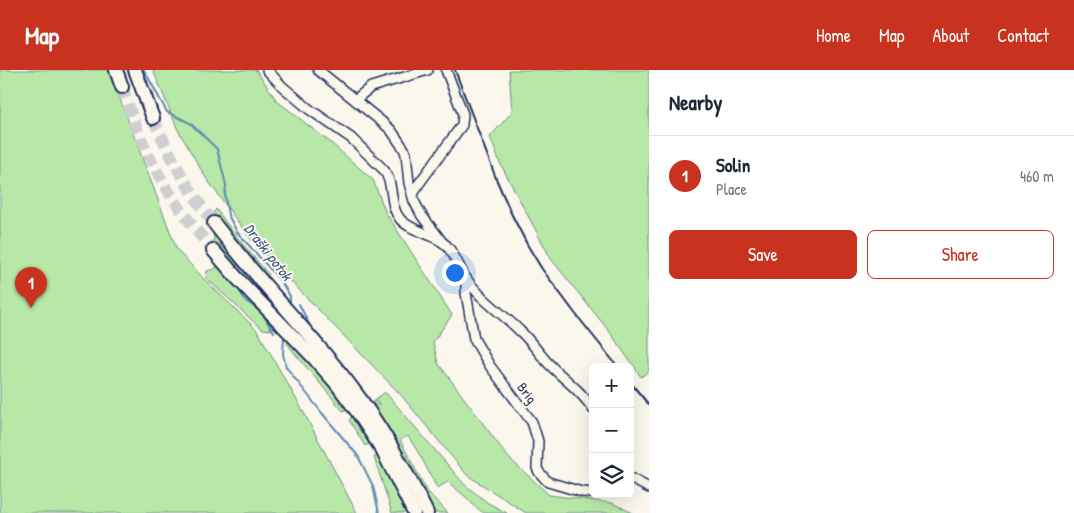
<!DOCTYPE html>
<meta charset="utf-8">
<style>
:root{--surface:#fff;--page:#f6f6f7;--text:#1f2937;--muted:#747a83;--line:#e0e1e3;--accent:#c8321e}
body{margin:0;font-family:"Patrick Hand",sans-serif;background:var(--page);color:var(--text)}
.controls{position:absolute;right:15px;bottom:15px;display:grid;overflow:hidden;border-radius:8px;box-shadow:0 5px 20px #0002}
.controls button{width:45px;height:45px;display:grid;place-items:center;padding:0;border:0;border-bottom:1px solid var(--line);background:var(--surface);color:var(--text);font:25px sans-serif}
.you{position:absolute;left:454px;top:202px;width:18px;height:18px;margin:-12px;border:4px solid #fff;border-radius:50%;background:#1a73e8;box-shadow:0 0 0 8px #1a73e833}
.badge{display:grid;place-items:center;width:32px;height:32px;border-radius:50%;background:var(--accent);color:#fff;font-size:16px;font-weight:700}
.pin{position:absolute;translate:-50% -41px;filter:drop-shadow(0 1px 2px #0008)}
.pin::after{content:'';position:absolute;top:26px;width:18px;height:15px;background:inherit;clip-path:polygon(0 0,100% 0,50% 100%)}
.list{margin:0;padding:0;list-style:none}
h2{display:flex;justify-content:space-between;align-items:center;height:65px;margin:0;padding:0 20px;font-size:21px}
h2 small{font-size:16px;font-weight:400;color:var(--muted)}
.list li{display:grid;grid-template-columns:32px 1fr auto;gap:15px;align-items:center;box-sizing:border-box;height:80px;padding:0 20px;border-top:1px solid var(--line)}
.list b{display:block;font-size:19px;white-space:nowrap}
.list p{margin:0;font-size:16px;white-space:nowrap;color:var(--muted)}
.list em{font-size:16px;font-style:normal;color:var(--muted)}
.actions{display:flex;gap:10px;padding:15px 20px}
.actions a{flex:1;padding:11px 0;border:1px solid var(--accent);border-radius:8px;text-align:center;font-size:18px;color:var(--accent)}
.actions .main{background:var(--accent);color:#fff}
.icon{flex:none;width:28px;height:28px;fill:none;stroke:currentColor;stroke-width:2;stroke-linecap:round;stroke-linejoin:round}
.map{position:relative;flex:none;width:649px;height:443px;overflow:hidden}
header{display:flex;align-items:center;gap:30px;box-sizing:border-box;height:70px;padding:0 25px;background:var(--accent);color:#fff}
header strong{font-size:24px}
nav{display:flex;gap:28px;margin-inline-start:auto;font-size:18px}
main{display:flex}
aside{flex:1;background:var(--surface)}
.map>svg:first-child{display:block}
.green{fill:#b8e8a8;stroke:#6a8c83}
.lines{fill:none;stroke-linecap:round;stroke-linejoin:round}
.stream{stroke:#5d8ab1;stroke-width:2}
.highway-tunnel{stroke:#cecfd0;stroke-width:12;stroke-dasharray:12 6;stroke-linecap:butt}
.minor-casing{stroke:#1b2f5e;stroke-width:12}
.highway-casing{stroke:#1b2f5e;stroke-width:16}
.minor{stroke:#fbf7ec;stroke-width:9}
.highway{stroke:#fbf7ec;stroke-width:12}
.rail{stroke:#1b2f5e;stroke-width:2}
.labels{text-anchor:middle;stroke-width:4;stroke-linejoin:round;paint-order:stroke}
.street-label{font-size:14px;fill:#1b2f5e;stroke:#fbf7ec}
.water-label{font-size:15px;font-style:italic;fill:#365581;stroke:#fbf7ec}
</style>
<header>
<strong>Map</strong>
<nav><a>Home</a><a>Map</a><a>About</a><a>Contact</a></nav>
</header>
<main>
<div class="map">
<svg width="649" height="443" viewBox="0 0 649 443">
<rect width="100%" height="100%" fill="#fbf7ec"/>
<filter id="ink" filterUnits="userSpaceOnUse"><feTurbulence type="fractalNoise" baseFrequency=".02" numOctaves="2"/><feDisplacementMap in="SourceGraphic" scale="10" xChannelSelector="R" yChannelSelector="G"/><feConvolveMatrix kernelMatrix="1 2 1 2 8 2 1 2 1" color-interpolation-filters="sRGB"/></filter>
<g filter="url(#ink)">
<!-- green -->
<g class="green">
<polygon points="0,0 109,0 177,180 205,210 257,260 303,341 357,443 0,443"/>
<polygon points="153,0 256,0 277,31 331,73 373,110 386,143 452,245 433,272 438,293 508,387 549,425 612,433 633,443 526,443 467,405 400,324 252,171 206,108 178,60"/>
<polygon points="509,0 649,0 649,301 641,307 609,261 551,189 500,93 490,67 512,42"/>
<polygon points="216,139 240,171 269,205 268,207 222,151 220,152 215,146 214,142"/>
<polygon points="212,161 239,191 239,194 235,198 213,172 214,167"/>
<polygon points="217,196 236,216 245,231 262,243 271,260 263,259 255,253 206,208 207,201 215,199"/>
<path d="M288,270L292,274L294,273C323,303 350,335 372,372L365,376L349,350L352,347L355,350V349L348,338L343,341L292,280L287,273Z"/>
<polygon points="384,323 386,323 464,414 488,433 507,443 484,443 474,436 466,427 448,412 437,418 421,387 408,366 400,370 427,421 448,443 434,443 397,371 390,360 372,334 380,335 377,332 372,332"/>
<polygon points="380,384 408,443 392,443 374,387"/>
</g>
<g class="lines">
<!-- stream -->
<g class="stream">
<polyline points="144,0 167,42 190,53 217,79 226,115 225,126 228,145 237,162 280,210 290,226 290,232"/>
<polyline points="238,217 246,231 260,240"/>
<polyline points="299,234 310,256"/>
<polyline points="263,243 274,262"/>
<polyline points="313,260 337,289"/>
<polyline points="284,267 283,284 286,297 322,343 358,386 373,416 379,443"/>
<polyline points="384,353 394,368"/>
</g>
<!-- highway-tunnel -->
<g class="highway-tunnel">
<path d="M122,17C128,35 134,53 142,71C159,111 184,147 213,180"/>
<path d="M153,48C170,86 188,121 214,153"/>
</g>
<!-- minor casing -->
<g class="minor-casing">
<g id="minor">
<path d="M267,0L283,17L309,39L351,68L383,99C395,113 388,134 400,149C410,161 433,163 446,175C455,184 459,197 465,207C469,213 475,220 480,225C493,238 507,248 520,261C530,270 538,282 547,292C562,308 581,320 593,339"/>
<polyline points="318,0 382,52 391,60 404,79 406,84 409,113 414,131 422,146 440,169"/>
<polyline points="356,29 371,17 428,0"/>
<polyline points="413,125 418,115 462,55 463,44 446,0"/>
<polyline points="466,208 466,223 474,269 490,296 532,352 538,371 537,398 539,402 548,412 582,422 593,423"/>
<polyline points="630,408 649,418"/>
</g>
</g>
<!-- highway casing -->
<g class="highway-casing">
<g id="highway">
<polyline points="116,0 122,17"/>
<polyline points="135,0 153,48"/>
<path d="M214,153C258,211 310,262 353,319C383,358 406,400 427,443"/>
<polyline points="213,180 237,208 312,286 335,312 358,343 381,378 414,443"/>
</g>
</g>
<!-- minor -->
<use href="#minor" class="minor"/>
<!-- highway -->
<use href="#highway" class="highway"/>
<!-- rail -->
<g class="rail">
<polyline points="455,0 497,111 512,145 528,176 542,199 574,242 618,297"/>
<polyline points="630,312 649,335"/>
</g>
</g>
</g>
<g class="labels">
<!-- street labels -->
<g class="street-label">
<text transform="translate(527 323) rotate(53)" y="5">Brig</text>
</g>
<!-- water labels -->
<g class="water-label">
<text transform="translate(268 182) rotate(52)" y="5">Draški potok</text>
</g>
</g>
</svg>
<div class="controls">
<button>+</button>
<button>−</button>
<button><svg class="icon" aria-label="layers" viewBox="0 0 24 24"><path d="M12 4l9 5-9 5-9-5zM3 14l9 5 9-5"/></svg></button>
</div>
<div class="you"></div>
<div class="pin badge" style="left:31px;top:238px">1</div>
</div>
<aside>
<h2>Nearby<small></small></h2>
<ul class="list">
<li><span class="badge">1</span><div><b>Solin</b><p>Place</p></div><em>460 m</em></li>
</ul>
<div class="actions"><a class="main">Save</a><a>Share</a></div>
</aside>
</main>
